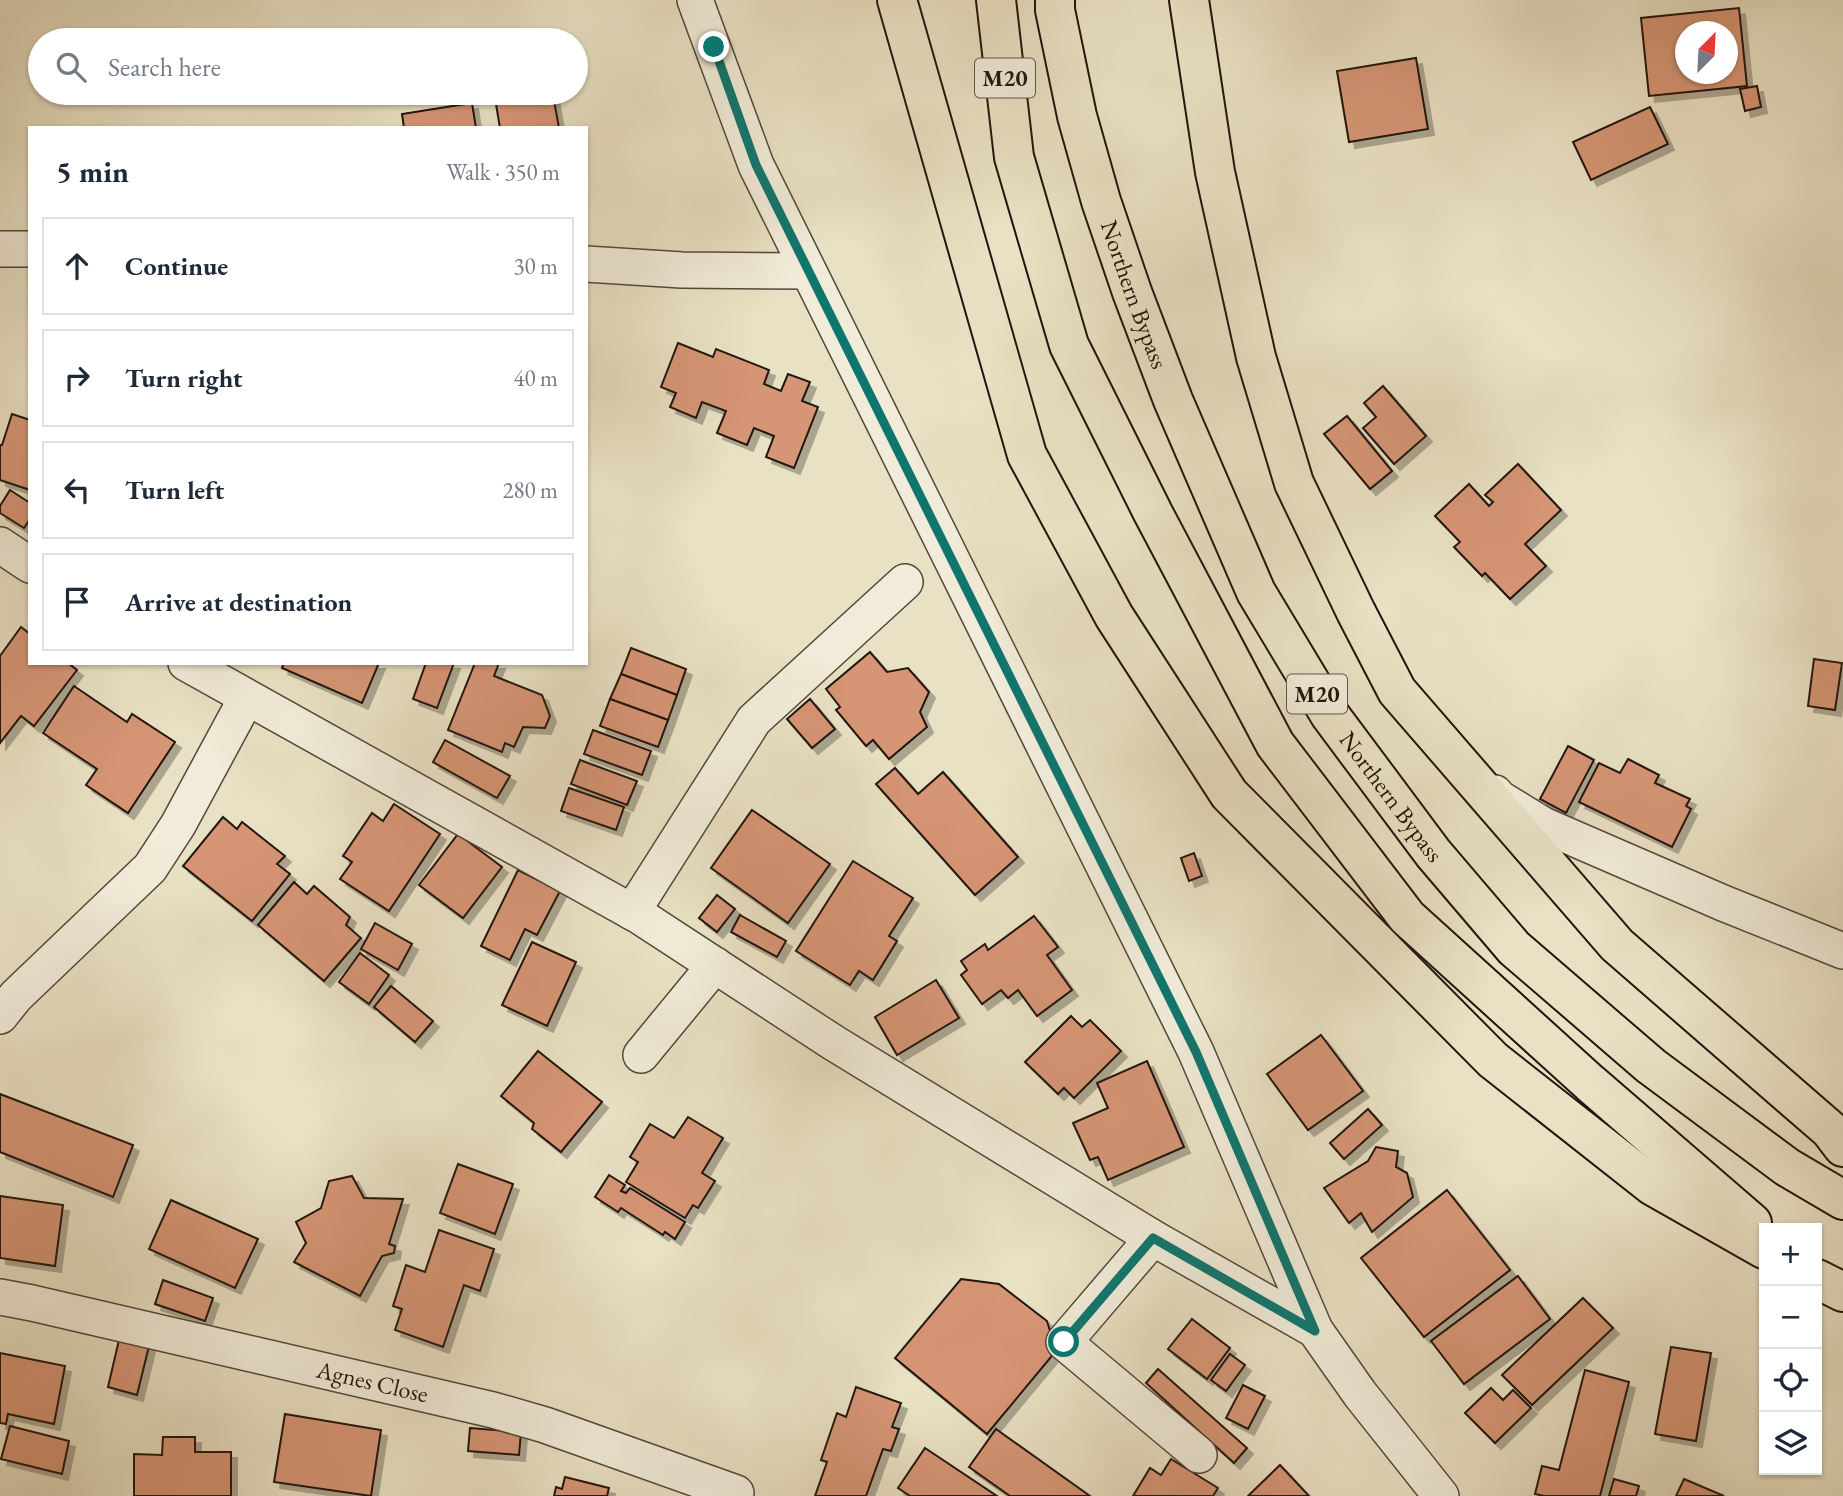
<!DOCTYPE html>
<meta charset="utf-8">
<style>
:root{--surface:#fff;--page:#f6f6f7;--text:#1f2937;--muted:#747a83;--line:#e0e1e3}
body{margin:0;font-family:"EB Garamond",serif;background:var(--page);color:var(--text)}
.controls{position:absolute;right:21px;bottom:21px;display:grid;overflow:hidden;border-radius:0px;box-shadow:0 2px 5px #0004}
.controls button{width:63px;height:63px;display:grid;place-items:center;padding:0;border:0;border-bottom:2px solid var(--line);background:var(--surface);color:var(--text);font:35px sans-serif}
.compass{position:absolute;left:1675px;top:21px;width:63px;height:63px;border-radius:50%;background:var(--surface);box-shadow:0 2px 5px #0004;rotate:24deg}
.stop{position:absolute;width:21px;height:21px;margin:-16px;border:5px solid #0f766e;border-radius:50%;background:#fff}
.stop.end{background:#0f766e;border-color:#fff;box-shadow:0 2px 7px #0008}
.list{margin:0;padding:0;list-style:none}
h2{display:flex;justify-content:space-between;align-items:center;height:91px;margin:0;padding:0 28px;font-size:30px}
h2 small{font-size:23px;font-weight:400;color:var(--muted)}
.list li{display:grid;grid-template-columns:46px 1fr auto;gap:21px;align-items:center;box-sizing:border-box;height:98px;margin:0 14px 14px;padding:0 14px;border:2px solid var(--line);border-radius:0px}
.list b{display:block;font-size:26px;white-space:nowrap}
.list em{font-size:23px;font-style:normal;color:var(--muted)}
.icon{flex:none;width:38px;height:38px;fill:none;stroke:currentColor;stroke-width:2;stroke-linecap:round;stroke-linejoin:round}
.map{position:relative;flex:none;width:1843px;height:1496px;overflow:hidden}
.search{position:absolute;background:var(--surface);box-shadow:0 2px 5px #0004;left:28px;top:28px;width:560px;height:77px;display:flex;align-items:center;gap:18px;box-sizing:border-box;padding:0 24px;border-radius:38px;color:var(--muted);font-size:26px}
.panel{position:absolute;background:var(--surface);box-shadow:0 2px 5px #0004;left:28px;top:126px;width:560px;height:539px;border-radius:0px}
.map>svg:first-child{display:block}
.building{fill:#d69575;stroke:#21140e;stroke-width:2;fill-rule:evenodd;filter:url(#shadow)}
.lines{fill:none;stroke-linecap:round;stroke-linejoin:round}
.minor-casing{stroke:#53473c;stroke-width:38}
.highway-casing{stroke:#21140e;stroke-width:42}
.minor{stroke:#f1ecd9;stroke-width:35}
.highway{stroke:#e9e1c4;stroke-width:38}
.route{stroke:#0f766e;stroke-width:9}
.labels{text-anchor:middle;stroke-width:5;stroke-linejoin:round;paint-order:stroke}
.shield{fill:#f1ecd9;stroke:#5f554b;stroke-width:2}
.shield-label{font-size:23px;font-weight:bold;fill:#21140e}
.street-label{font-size:24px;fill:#21140e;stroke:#f1ecd9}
</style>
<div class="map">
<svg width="1843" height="1496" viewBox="0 0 1843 1496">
<defs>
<filter id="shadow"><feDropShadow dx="6" dy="6" stdDeviation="0" flood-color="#0004"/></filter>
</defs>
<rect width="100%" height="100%" fill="#e9e1c4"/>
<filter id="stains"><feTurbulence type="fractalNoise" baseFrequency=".00286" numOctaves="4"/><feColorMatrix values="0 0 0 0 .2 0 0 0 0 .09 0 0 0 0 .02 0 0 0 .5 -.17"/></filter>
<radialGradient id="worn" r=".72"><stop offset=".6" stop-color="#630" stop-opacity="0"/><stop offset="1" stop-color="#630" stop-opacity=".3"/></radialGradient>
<!-- building -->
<g class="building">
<path d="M1739,8L1747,86L1649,96L1641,18ZM1686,32H1728V74H1686Z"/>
<polygon points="1416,58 1428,129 1349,142 1337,71"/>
<polygon points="1757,86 1761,107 1745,111 1740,89"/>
<polygon points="553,95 559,128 500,128 496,104"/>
<polygon points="472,103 476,128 404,128 402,114"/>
<polygon points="1650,107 1668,144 1591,180 1573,142"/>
<polygon points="678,343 713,357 716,349 769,370 764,384 781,391 788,374 810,382 802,401 818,407 794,468 766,457 774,436 754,428 747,445 717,433 726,411 702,402 696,418 670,407 676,393 661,387"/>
<polygon points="1383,386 1426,436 1394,464 1363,428 1376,417 1364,403"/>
<polygon points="12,414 30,420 30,490 0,480 0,445 2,445"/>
<polygon points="1347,416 1392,471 1370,489 1324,434"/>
<polygon points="1518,464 1561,510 1525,544 1546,566 1510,599 1485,573 1482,576 1454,547 1460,542 1435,516 1469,484 1489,506 1493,502 1485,495"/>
<polygon points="10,490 30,503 30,519 24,528 0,513 0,506"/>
<polygon points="21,627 30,634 30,663 68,663 77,670 34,726 21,716 0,743 0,656"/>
<polygon points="631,648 686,669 677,695 621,674"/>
<polygon points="870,652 887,672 908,668 929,692 920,712 927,727 889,759 873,740 866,746 836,710 840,707 826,689"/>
<polygon points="1814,659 1842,663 1835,710 1808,706"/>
<polygon points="284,663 379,663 362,703 282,668"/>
<polygon points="426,663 454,663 437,708 413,699"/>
<polygon points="475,663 499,663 494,676 542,695 550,716 545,728 523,727 514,747 505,743 502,752 448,730"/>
<polygon points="621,674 677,695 668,720 610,699"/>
<polygon points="74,686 127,722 132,714 175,742 128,813 86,785 97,769 43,733"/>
<polygon points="610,699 668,720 658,747 600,726"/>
<polygon points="810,699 835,729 812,748 787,719"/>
<polygon points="593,730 651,751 642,775 584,754"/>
<polygon points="445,740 510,776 497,798 433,762"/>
<polygon points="1568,746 1594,760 1566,813 1540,799"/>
<polygon points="1628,759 1659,775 1655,783 1690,799 1686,806 1691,809 1672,847 1579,802 1599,763 1620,773"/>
<polygon points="580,760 637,781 627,805 571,784"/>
<polygon points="895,768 918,794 943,772 1018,857 975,895 876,784"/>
<polygon points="569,788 624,807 616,830 561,811"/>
<polygon points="394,804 440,834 389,911 340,879 352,862 343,856 372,813 383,821"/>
<polygon points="752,810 830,864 788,923 711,868"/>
<polygon points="223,817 237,829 242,822 285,856 277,864 290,874 252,921 183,866"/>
<polygon points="458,834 502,867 463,918 419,885"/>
<polygon points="1194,853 1202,876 1189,881 1181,858"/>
<polygon points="853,861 913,898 889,936 897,941 873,980 859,971 850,985 796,951"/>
<polygon points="518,870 560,891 537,935 525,929 510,960 481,946"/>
<polygon points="294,882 307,894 314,886 350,917 346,925 361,938 324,981 258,925"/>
<polygon points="717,895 735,909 717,932 699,918"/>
<polygon points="740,915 786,941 777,957 731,932"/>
<polygon points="1034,916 1058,947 1047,955 1072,990 1037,1016 1018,990 1008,998 1001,990 982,1004 961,975 967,970 961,961 985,944 988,950"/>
<polygon points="375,923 412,944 398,970 361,949"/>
<polygon points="532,942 576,962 547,1026 502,1005"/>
<polygon points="360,953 389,975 369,1004 339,982"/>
<polygon points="936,980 959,1018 897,1055 875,1017"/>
<polygon points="391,986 433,1021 415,1042 374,1007"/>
<polygon points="1071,1016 1082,1027 1090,1020 1121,1051 1074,1098 1064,1088 1058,1094 1025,1062"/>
<polygon points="1321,1035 1363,1091 1308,1130 1267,1074"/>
<polygon points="538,1051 602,1102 561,1152 532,1129 534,1123 501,1096"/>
<polygon points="1147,1061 1184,1147 1108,1180 1098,1157 1090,1160 1073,1123 1108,1108 1097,1083"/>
<polygon points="0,1094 133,1145 113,1197 0,1152"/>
<polygon points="1368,1109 1382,1125 1344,1159 1330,1143"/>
<polygon points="688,1117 723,1138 702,1173 715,1181 698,1208 693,1205 685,1218 626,1182 638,1162 630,1157 650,1124 674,1138"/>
<polygon points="1376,1147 1398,1151 1396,1167 1407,1173 1413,1197 1372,1232 1361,1213 1349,1223 1324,1188 1368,1161"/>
<polygon points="458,1164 513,1184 495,1234 440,1213"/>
<polygon points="609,1175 625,1185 621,1191 626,1193 630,1188 685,1222 675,1239 665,1232 663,1235 621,1208 618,1212 595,1197"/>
<polygon points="352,1176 364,1198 403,1199 389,1244 395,1246 394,1253 382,1256 360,1296 294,1262 306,1243 296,1222 321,1208 329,1181"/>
<polygon points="1447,1190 1510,1270 1424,1337 1361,1258"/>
<polygon points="0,1196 63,1205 55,1266 0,1258"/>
<polygon points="171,1200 258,1239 235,1288 149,1249"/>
<polygon points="439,1230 494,1249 480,1291 464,1285 443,1347 395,1330 402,1309 393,1306 406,1265 425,1272"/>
<polygon points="1518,1276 1550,1319 1464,1384 1431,1341"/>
<polygon points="961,1279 999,1284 1047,1321 1056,1351 987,1434 895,1358"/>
<polygon points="163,1280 213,1298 205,1321 155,1304"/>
<polygon points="1583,1298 1613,1328 1532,1405 1502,1375"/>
<polygon points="1192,1319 1230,1348 1207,1379 1168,1349"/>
<polygon points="122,1327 152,1334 137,1395 108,1387"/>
<polygon points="1671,1347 1711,1353 1696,1441 1655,1434"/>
<polygon points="0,1353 65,1366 54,1424 8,1414 6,1424 0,1423"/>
<polygon points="1230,1354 1245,1365 1226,1391 1211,1380"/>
<polygon points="1158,1369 1247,1448 1234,1463 1146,1383"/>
<polygon points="1585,1370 1629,1382 1600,1496 1544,1496 1535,1494 1542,1466 1559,1470"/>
<polygon points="1243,1385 1265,1396 1248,1429 1226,1418"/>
<polygon points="856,1387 901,1403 892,1427 899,1429 891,1451 883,1449 866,1496 815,1496 827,1462 821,1460 837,1413 846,1417"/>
<polygon points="1491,1388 1503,1400 1513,1390 1531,1408 1495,1443 1465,1413"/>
<polygon points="285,1414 381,1430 371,1496 274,1482"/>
<polygon points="10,1426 69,1441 62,1474 1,1459"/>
<polygon points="470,1428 521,1432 519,1455 468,1451"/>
<polygon points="996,1429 1090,1496 1010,1496 969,1467"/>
<polygon points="163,1437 195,1437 195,1452 231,1452 231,1496 134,1496 134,1454 162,1455"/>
<polygon points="925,1448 997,1496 910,1496 898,1488"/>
<polygon points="1171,1459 1218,1488 1213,1496 1133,1496 1150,1468 1161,1475"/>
<polygon points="1280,1465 1309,1496 1248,1496"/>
<polygon points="565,1477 609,1488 607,1496 554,1496 556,1487 562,1489"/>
<polygon points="1614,1479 1639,1486 1636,1496 1609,1496"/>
<polygon points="1684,1479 1724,1496 1676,1496"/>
</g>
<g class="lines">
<!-- minor casing -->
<g class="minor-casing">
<g id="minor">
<polyline points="695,0 756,165 1196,1052 1315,1330 1360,1394 1441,1496"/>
<polyline points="0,249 30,249"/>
<polyline points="586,264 682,270 808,271"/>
<polyline points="0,545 30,565"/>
<polyline points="186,663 641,917 834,1043 1153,1238 1315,1330"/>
<polyline points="1495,793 1499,798 1543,825 1723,903 1843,951"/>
<polyline points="632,912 754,720 905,582"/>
<polyline points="0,1016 16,996 150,868 178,825 246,699"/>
<polyline points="641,1055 715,965"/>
<polyline points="1153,1238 1064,1342 1199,1455"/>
<path id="s1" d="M0,1297L32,1303L493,1410L545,1425L736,1493"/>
</g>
</g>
<!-- highway casing -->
<g class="highway-casing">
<g id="highway">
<polyline points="897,0 1027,455 1114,616 1229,794 1493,1060 1653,1186 1764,1249"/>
<polyline points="996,0 1014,157 1069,345 1153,513 1275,744 1407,917 1590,1083 1752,1223"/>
<path id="s2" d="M1055,0V10L1077,116L1101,201L1132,292L1173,400L1256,592L1330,715L1433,853L1514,948L1651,1066L1787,1167L1843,1200"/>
<polyline points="1189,0 1215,172 1256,357 1294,483 1356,612 1397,691 1617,945 1830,1130 1843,1147"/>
<polyline points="1817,1279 1843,1292"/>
</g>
</g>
<!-- minor -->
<use href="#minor" class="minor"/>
<!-- highway -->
<use href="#highway" class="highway"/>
</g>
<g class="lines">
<!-- route -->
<polyline class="route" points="714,47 756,165 1196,1052 1315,1331 1153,1238 1064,1342"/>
</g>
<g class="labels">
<!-- shield labels -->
<g class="shield">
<rect x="975" y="58.5" width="60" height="39" rx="5"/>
<rect x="1287" y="674.5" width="60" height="39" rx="5"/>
</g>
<g class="shield-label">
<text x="1005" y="86">M20</text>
<text x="1317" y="702">M20</text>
</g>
<!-- street labels -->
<g class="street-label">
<text dy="8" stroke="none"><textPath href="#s2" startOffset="306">Northern Bypass</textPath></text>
<text dy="8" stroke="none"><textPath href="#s2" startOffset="873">Northern Bypass</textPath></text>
<text dy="8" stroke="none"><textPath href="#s1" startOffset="382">Agnes Close</textPath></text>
</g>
</g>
<rect width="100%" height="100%" filter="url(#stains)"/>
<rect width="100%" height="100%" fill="url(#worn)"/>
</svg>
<div class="controls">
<button>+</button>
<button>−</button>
<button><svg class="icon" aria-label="locate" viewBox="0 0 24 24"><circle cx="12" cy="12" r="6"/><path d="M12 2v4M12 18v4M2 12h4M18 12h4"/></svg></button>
<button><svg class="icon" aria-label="layers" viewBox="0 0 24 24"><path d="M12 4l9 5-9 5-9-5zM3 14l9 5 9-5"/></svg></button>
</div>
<svg class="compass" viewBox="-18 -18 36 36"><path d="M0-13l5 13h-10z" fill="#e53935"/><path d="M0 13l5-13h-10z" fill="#747a83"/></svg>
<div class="stop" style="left:1064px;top:1342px"></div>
<div class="stop end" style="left:714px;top:47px"></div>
<div class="search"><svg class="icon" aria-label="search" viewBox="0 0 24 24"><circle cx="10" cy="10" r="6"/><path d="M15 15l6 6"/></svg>Search here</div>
<section class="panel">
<h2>5 min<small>Walk · 350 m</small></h2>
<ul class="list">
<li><svg class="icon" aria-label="ahead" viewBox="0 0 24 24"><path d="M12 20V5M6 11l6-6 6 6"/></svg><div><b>Continue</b></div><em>30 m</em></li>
<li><svg class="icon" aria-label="right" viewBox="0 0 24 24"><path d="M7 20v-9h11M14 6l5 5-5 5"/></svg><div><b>Turn right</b></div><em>40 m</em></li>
<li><svg class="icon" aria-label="left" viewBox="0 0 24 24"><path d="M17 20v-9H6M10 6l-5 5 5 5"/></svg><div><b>Turn left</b></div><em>280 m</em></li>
<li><svg class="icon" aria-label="arrive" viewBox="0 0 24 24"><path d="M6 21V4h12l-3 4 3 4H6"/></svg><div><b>Arrive at destination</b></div></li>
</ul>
</section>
</div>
